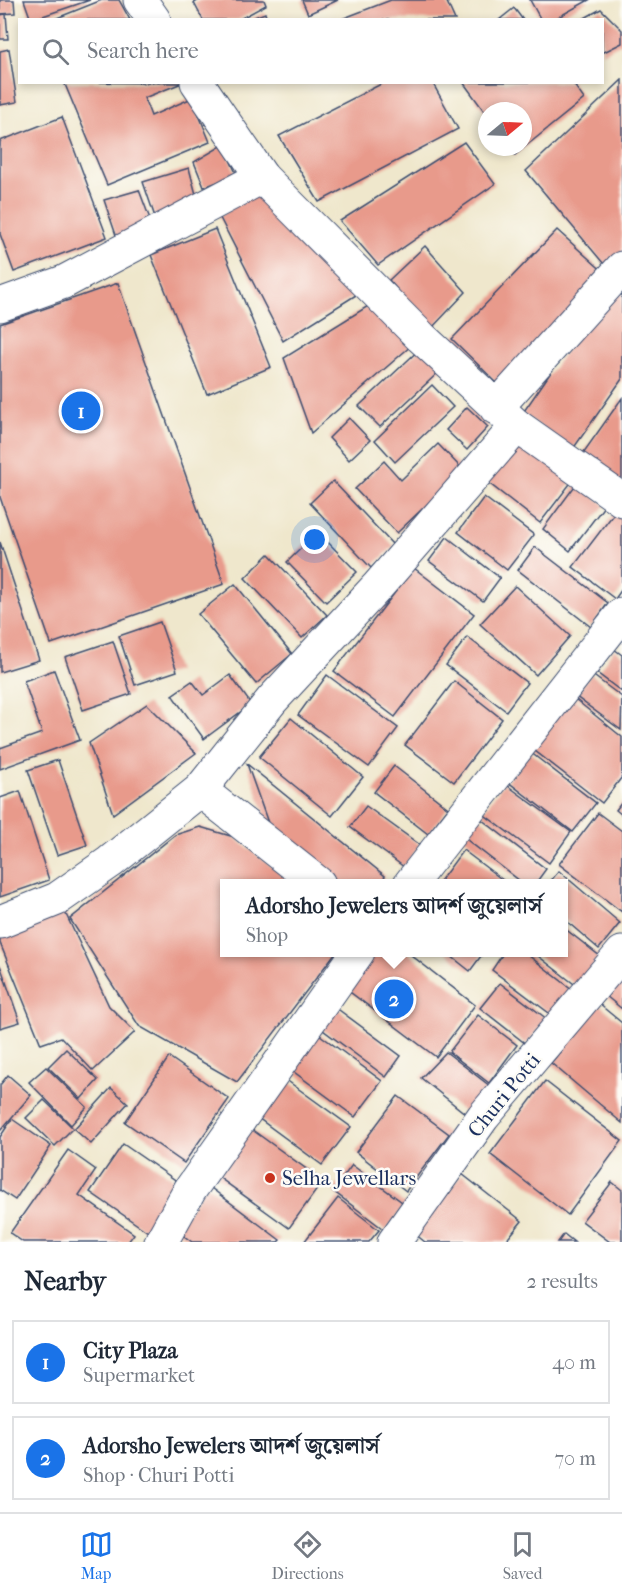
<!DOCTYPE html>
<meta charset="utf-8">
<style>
:root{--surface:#fff;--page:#f2f2f3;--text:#1f2937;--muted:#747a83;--line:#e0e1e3;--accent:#1a73e8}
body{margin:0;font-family:"IM FELL French Canon","Noto Serif Bengali",serif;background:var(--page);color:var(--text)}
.compass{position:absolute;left:478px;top:102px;width:54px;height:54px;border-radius:50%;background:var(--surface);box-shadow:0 3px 9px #0003;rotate:71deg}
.you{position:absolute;left:315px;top:540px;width:21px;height:21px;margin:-15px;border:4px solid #fff;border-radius:50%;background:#1a73e8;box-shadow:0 0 0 9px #1a73e833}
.badge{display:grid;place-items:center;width:39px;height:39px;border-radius:50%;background:var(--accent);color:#fff;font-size:20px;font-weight:700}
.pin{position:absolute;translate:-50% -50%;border:3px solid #fff;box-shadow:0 2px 6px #0006}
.popup{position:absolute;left:220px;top:879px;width:348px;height:78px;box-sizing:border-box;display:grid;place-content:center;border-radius:0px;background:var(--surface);filter:drop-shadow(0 2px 4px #0005);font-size:20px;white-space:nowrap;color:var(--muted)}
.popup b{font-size:22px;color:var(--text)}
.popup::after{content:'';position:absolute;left:50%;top:100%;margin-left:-12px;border:12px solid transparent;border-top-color:var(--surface)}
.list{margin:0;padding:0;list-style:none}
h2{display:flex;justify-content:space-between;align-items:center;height:78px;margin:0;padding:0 24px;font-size:26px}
h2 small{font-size:20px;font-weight:400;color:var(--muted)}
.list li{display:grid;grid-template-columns:39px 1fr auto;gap:18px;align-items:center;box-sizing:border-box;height:84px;margin:0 12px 12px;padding:0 12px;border:2px solid var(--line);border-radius:0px}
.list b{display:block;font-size:22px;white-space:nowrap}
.list p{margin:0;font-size:20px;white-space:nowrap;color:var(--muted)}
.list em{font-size:20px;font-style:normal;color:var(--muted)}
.icon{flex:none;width:33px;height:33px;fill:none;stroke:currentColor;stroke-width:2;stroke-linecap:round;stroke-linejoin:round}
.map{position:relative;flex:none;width:622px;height:1242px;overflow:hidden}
.search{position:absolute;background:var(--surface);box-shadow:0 3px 9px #0003;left:18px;right:18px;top:18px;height:66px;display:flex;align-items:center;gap:15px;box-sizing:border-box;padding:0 21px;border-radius:0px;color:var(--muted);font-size:22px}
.sheet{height:270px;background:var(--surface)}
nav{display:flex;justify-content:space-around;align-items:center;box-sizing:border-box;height:84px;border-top:2px solid var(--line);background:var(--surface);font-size:16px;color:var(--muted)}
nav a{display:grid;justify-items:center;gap:3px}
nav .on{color:var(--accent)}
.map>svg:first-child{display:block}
.building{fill:#e89a8b}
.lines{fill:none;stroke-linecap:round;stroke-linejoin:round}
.minor-casing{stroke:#3b4b6e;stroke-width:35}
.minor{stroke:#fff;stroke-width:33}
.poi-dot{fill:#c8321e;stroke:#fdfcf7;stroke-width:2}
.labels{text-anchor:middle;stroke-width:5;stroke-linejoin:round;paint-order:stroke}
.street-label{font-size:21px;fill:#1b2f5e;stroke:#fdfcf7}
.poi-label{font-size:21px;fill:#1b2f5e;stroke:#fdfcf7;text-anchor:start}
</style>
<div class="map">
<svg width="622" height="1242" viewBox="0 0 622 1242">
<rect width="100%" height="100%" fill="#fdfcf7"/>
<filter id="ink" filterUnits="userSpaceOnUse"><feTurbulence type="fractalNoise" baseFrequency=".0167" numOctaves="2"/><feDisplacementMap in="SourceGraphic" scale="12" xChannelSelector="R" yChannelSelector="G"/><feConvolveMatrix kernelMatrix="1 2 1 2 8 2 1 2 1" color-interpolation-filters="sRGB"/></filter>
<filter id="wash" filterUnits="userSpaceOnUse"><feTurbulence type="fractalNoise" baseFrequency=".008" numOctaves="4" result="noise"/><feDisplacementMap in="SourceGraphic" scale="24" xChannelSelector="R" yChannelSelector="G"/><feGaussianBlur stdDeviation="1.35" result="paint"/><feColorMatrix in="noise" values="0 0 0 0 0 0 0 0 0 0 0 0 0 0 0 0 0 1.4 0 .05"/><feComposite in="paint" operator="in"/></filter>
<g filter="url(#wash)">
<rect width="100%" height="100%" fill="#efe7cc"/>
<g id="blocks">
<!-- building -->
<g class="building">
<polygon points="0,0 14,0 15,13 0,14"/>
<polygon points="24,0 90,0 31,20"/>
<polygon points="102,0 119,0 130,20 52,20"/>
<polygon points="199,0 264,0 266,5 238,20 203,20 194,3"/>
<polygon points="302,0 338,0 308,14"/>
<polygon points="391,0 446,0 455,20 339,20"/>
<polygon points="530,0 589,0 553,20 541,20"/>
<polygon points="514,8 523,20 499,20"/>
<polygon points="601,9 622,30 622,43 602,53 602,20 581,20"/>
<polygon points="265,13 267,20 249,20 249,19"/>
<polygon points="6,14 8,39 0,39 0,15"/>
<polygon points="9,49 17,102 0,105 0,51"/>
<polygon points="622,80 622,270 614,276 526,171"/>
<polygon points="64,82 182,83 144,98 151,116 192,98 210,142 107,185"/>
<polygon points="385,82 432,82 458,129 319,202 279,136"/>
<polygon points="463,82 572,82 584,99 515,155 510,147 523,147 523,111 487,111 487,115"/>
<polygon points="62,117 107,237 14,272 0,234 0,141"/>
<polygon points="464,142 495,184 378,265 340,221"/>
<polygon points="223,145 237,175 204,187 194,162"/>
<polygon points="189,168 198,202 156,220 143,182"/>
<polygon points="263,188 364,290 283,341 219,216"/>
<polygon points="139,190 153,227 118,241 104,200"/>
<polygon points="215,229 271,367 207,394 151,255"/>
<polygon points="557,230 607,275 501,387 452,339"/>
<polygon points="425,246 466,292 431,329 389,280"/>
<polygon points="118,283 224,584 51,644 0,497 0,324"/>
<polygon points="612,284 622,291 622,379 573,449 522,414"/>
<polygon points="373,303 412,345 311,433 284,358"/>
<polygon points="423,346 443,368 380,427 359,406"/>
<polygon points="432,385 453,407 395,462 375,440"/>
<polygon points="622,398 622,485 581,456"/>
<polygon points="467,407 488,427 467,450 446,430"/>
<polygon points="349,418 370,440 349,460 329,438"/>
<polygon points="519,439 573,480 540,523 486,481"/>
<polygon points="438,444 463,470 397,533 355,489 384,461 401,480"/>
<polygon points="333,481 394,546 371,568 310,503"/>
<polygon points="577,483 605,505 570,551 543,529"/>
<polygon points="484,497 534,535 507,570 458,532"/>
<polygon points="615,512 622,517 622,589 615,599 573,567"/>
<polygon points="318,532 357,572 326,602 287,562"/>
<polygon points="447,537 500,578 483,601 429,561"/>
<polygon points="0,542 39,660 0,672"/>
<polygon points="535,547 608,603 591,627 518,570"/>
<polygon points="269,554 327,615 302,638 245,578"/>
<polygon points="414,568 474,614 395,717 334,671"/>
<polygon points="235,584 292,654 256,684 198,614"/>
<polygon points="515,586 570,636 536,675 480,624"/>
<polygon points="160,622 177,671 135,685 119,636"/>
<polygon points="467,637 527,683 506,711 446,665"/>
<polygon points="113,641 131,694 83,710 65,657"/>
<polygon points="614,649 622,655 622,692 597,673"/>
<polygon points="54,670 80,740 0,769 0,748 42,733 24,681"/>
<polygon points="591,674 622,697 621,730 575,696"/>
<polygon points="230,675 251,704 204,739 172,695 192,681 203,695"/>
<polygon points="327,675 398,728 369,767 298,715"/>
<polygon points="454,681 502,719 454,782 405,745"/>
<polygon points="570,695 622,737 622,777 602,803 530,747"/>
<polygon points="147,704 196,753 113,814 89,743"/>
<polygon points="291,718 363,777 332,816 259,757"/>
<polygon points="530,752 596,803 573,832 507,781"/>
<polygon points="58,760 87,845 57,855 28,770"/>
<polygon points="247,764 385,876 380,884 333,884 272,834"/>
<polygon points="394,766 448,808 428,834 374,792"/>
<polygon points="504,783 571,832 549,863 482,813"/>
<polygon points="20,791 49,880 0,897 0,798"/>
<polygon points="622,802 622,815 616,810"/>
<polygon points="366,806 420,845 404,867 350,827"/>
<polygon points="598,813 622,831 622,912 559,864"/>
<polygon points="477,816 546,869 535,884 524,884 462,836"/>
<polygon points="200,827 234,837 294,884 225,884 225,952 336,952 237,1082 139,1026 70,919 175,835"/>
<polygon points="463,850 508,884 438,884"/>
<polygon points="559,871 620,923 599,949 564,919 564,884 548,884"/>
<polygon points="63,908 109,1006 135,1032 93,1071 61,1037 41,1044 0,943 0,933"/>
<polygon points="564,928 601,957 578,987 533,952 564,952"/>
<polygon points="368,952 407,952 475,1005 436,1057 342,986"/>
<polygon points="446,952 484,952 470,971"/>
<polygon points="504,952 524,952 573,990 553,1016 492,970"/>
<polygon points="0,965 20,1022 0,1028"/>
<polygon points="622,976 622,1009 606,996"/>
<polygon points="500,983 547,1019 526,1044 480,1008"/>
<polygon points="599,1004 622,1023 622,1123 551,1063"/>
<polygon points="335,1007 401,1056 386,1077 319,1027"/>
<polygon points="478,1015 517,1045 489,1083 449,1052"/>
<polygon points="316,1032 382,1081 355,1117 290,1069"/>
<polygon points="66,1049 98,1080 81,1099 48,1067"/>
<polygon points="446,1052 495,1090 466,1114 421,1078"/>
<polygon points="169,1057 229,1099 184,1163 125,1122"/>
<polygon points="46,1067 87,1107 71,1125 29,1082"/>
<polygon points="278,1074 351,1127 322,1165 250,1112"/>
<polygon points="8,1075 31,1095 0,1131 0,1085"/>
<polygon points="545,1081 622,1141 568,1215 490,1154"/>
<polygon points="111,1088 128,1103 91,1144 74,1129"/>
<polygon points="398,1096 449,1134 406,1191 356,1152"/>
<polygon points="44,1100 73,1128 55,1146 26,1118"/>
<polygon points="12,1119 51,1146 15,1200 0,1190 0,1137"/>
<polygon points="251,1129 323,1181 289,1228 217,1176"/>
<polygon points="123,1144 181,1184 148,1232 90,1192"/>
<polygon points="68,1150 96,1170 79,1195 134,1234 128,1242 23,1242 10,1233"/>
<polygon points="352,1165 406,1205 386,1231 333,1191"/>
<polygon points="462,1174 522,1221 505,1242 425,1242 415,1234"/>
<polygon points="612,1182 622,1190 622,1242 610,1242 582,1221"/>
<polygon points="207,1185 280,1240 278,1242 192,1242 175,1229"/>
<polygon points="338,1198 379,1230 369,1242 304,1242"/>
<polygon points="564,1234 574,1242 558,1242"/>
</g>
</g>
</g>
<g filter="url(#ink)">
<use href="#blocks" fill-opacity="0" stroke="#3b4b6e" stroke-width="1.5"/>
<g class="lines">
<!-- minor casing -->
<g class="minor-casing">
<g id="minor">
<polyline points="140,0 154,20"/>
<polyline points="197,82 262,177 421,337 517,426 622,500"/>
<polyline points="0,305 64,282 262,177"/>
<polyline points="496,408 622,268"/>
<polyline points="200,790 319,884"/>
<polyline points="410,884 622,614"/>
<polyline points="0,922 57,899 110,862 200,790 272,700 377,587 517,426"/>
<polyline points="161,1242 190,1190 358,952"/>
<polyline points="394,1242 483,1117 622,953"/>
</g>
</g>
<!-- minor -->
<use href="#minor" class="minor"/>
</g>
</g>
<!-- markers -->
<circle class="poi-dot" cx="270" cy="1178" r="6"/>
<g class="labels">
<!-- street labels -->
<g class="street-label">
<text transform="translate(504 1095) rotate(-51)" y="7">Churi Potti</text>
</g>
<!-- poi labels -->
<g class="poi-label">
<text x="282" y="1185">Selha Jewellars</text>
</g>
</g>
</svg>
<svg class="compass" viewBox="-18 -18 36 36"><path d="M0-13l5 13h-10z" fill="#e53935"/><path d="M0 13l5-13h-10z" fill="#747a83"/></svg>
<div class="you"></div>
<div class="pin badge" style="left:81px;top:411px">1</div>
<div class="pin badge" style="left:394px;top:999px">2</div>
<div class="popup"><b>Adorsho Jewelers আদর্শ জুয়েলার্স</b>Shop</div>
<div class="search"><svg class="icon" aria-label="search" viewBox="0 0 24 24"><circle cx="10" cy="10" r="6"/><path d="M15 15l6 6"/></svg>Search here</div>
</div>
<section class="sheet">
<h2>Nearby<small>2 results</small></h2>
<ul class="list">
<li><span class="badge">1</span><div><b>City Plaza</b><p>Supermarket</p></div><em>40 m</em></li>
<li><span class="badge">2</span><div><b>Adorsho Jewelers আদর্শ জুয়েলার্স</b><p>Shop · Churi Potti</p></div><em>70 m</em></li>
</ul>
</section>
<nav>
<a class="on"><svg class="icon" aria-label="map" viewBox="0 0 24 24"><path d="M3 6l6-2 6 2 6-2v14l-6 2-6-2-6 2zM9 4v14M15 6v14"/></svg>Map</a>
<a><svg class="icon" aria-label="directions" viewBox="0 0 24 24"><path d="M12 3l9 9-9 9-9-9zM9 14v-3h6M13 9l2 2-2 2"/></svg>Directions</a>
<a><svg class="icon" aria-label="saved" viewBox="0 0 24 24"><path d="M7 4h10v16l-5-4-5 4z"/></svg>Saved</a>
</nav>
